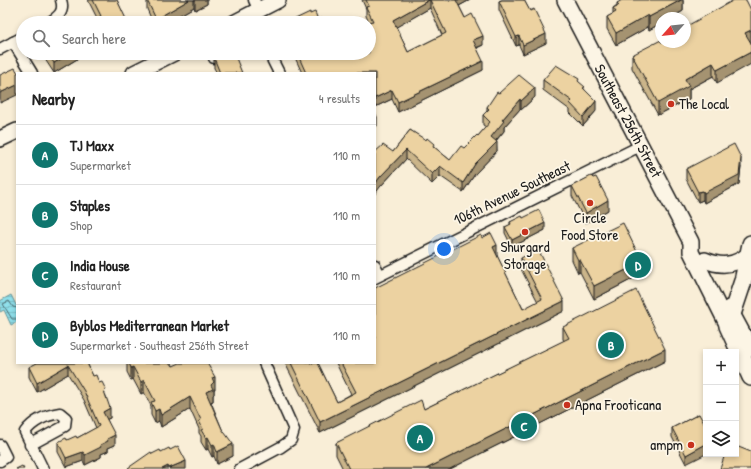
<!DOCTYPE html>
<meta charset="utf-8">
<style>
:root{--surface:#fff;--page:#f6f6f6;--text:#222;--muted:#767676;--line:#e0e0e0;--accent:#0f766e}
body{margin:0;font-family:"Patrick Hand",sans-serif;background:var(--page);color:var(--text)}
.controls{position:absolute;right:12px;bottom:12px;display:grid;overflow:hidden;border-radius:0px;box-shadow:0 2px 6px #0003}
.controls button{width:36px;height:36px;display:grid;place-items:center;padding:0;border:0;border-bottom:1px solid var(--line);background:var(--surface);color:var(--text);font:20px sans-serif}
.compass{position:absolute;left:655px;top:12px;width:36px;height:36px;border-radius:50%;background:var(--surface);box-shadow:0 2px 6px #0003;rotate:243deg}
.you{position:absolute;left:444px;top:249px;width:14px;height:14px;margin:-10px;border:3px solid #fff;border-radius:50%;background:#1a73e8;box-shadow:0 0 0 6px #1a73e833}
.badge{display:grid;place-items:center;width:26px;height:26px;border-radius:50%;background:var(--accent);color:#fff;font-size:13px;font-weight:700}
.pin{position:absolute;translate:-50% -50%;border:2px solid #fff;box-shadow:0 1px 4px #0006}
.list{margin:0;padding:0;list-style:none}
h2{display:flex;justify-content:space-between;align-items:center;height:52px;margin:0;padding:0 16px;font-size:17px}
h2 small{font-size:13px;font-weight:400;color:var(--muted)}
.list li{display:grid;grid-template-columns:26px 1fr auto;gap:12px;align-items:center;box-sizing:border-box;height:60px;padding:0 16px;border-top:1px solid var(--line)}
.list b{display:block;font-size:15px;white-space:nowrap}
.list p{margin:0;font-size:13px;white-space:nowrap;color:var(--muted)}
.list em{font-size:13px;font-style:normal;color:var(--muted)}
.icon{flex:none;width:22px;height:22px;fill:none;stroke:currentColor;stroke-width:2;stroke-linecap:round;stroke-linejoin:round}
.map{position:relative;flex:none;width:751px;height:469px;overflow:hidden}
.search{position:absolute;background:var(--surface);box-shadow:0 2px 6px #0003;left:16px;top:16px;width:360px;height:44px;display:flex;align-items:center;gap:10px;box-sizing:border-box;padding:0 14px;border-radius:22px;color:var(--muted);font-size:15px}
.panel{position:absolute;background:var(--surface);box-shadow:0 2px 6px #0003;left:16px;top:72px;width:360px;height:292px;border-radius:0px}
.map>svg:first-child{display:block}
.water{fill:url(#water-rules);stroke:#629298}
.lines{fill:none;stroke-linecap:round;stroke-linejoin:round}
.shore{stroke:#4a6a6f;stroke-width:1}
.street-casing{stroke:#1c1c1c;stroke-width:13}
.secondary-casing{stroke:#1c1c1c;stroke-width:18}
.primary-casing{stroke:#1c1c1c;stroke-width:20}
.street{stroke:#fcf5e5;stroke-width:10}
.secondary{stroke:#fcf5e5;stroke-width:15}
.primary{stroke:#fcf5e5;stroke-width:17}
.wall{fill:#cbb58a;stroke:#1c1c1c;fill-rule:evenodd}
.shaded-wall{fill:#a59371;stroke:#1c1c1c}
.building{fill:#ecd2a1;stroke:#1c1c1c}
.poi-dot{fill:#c8321e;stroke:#fcf5e5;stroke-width:1.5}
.labels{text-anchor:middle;stroke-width:3.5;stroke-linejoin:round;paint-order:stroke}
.poi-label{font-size:15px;fill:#1c1c1c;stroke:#fcf5e5;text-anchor:start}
.street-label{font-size:15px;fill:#1c1c1c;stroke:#fcf5e5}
</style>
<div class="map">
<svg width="751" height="469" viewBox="0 0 751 469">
<defs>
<pattern id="water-rules" width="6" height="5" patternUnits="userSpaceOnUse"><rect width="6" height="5" fill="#90e0eb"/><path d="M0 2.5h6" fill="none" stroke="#7cc0c9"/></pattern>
</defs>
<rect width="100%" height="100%" fill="#f9eed7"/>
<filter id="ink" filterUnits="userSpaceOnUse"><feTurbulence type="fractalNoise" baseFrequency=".025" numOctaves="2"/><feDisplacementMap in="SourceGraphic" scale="8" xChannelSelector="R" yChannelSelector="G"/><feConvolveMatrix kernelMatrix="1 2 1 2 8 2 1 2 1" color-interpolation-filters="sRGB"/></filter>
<g filter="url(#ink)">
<!-- water -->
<polygon class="water" points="11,295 17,307 17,322 11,325 4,310 0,312 0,301"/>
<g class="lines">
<!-- shore -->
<polyline class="shore" points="17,308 13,307 9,301 3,304 12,319 17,319"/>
<!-- street casing -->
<g class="street-casing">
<g id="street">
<polyline points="254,0 259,11"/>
<path d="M48,23C58,17 65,12 61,0"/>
<polyline points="13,42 32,73"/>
<polyline points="0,49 23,37"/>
<polyline points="269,53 279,73"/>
<polyline points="214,58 226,53"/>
<polyline points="375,265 380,275"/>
<polyline points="375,278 640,146"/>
<polyline points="0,445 6,457 0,461"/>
<path d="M30,445L65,426L66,418L60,413C47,415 33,421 25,432L43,469"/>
<polyline points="240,469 281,447 291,440 294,430 264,363"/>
</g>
</g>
<!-- secondary casing -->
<g class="secondary-casing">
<g id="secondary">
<polyline points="565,0 691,242 691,252 728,326"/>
<polyline points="234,23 278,0"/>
<polyline points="134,73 174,53"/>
<polyline points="0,139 17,131"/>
<path d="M705,260C721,267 734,266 748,255"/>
<polyline points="729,308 751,349"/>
</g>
</g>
<!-- primary casing -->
<g class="primary-casing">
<polyline id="primary" points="751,244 743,281 728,326 751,377"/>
</g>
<!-- street -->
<use href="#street" class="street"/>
<!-- secondary -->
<use href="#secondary" class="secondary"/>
<!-- primary -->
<use href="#primary" class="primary"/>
</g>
<!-- wall -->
<g class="wall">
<polygon points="88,0 117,0 127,23 99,23 99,22"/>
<polygon points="147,0 207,0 207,4 195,10 194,7 166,23 153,23 147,9"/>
<path d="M362,0H470L459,6L465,18L483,45L477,48L483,70L398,112L392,99L375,107V73H302L293,53H369V22L366,16V9ZM430,8L442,35L408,52L396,27Z"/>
<polygon points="501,0 524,0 546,43 523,54 519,45 516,46 499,10 499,1"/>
<polygon points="683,0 683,11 671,18 661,18 661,23 649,30 648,27 616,45 607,29 607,17 613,14 613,8 617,5 617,3"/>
<polygon points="750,42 717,83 713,76 689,89 689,99 658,115 632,68 632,55"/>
<polygon points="41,53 87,53 54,73"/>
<polygon points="214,58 242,73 217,73 214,68"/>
<polygon points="543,80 579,82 585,90 596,111 583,126 570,113 570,110 543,90"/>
<polygon points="499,93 535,97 521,110 520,109 504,127 504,131 496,141 497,151 475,174 463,192 440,176 432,184 406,159 380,187 393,152 410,130 434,147 450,160 478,136 486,127 483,125 483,115 487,111 487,107"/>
<polygon points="741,167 739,184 704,203 703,200 698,202 686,179 686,169"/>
<polygon points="572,186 608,210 586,223 572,196"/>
<polygon points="523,218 545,230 512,247 505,233 505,227 510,225 510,222"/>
<polygon points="482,238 497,256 523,309 538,302 521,269 521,258 564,311 320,433 285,363 318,363 337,402 351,394 336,363 375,363"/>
<polygon points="572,248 642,274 594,299 580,272 578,273 572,260"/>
<polygon points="563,327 665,361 450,469 343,469 336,455 336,443 424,409 564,341 563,339"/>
<polygon points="36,363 87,363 93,376 106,396 110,418 107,419 115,445 108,448 108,451 101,454 101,457 85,465 83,461 66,467 58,452 58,442 77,438 96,428 84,400 68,374 37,392 29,377 29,367 36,364"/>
<polygon points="127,363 171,363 173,366 215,389 214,389 214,394 213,395 213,401 211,402 233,456 217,464 214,456 212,457 208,449 206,450 201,442 201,436 199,433 199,429 190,409 161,427 159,421 155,423 151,415 151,406 144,392 141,394 133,379 131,380 127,372"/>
<polygon points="699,414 686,464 672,437 672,428"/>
</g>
<!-- shaded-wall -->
<g class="shaded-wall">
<polygon points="189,0 194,0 194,7 166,23 156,23 156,19"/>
<polygon points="195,0 207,0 207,4 195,10"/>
<polygon points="429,0 430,0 430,8 393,29 393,20"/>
<polygon points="455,0 470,0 455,8"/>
<polygon points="681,0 683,0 683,11 671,18 661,18 661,23 649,30 649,17"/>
<polygon points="648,15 648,27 616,45 616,33"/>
<polygon points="751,30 751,42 745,45 745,33"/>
<polygon points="546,34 546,43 523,54 523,45"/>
<polygon points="483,36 483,45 473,49 473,40"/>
<polygon points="519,36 519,45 516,46 516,37"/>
<polygon points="751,52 751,64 717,83 717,70"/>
<polygon points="71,53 87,53 54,73 54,63"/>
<polygon points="483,61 483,70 398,112 398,102"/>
<polygon points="713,63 713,76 689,89 689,99 658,115 658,103 685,79"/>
<polygon points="17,85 17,95 0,103 0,93"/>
<polygon points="535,88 535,97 521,110 521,101"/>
<polygon points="392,90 392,99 375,107 375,98"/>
<polygon points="520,99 520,109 504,127 504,131 491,146 491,137 502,120"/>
<polygon points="596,101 596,111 583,126 583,117"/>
<polygon points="377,117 377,126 375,127 375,118"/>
<polygon points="497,142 497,151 475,174 463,192 463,183 475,164"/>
<polygon points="406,150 406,159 380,187 375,194 375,184 380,177"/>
<polygon points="741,158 741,167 739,184 704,203 704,193"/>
<polygon points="440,166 440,176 432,184 432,174"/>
<polygon points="703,191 703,200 698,202 698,192"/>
<polygon points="608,200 608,210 586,223 586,213"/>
<polygon points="545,223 545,230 512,247 512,240"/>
<polygon points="497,245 497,256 493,258 493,247"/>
<polygon points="578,260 580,260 580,272 578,273"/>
<polygon points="642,262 642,274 594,299 594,286"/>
<polygon points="564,301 564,311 320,433 320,422"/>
<polygon points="665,349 665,361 450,469 426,469"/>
<polygon points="68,365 68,374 37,392 37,383"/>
<polygon points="133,367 133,379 131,380 131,368"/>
<polygon points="215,377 215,389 214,389 214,394 213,395 213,401 206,404 206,392 212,378"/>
<polygon points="144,380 144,392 141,394 141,382"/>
<polygon points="190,397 190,409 161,427 161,415"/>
<polygon points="110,408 110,418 103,421 103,412"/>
<polygon points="159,409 159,421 155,423 155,411"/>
<polygon points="115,435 115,445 108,448 108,451 101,454 101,457 85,465 85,455 107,439"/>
<polygon points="208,437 208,449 206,450 206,438"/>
<polygon points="214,444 214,456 212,457 212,445"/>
<polygon points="233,444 233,456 217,464 217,452"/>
<polygon points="706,444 706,454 686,464 686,455"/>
<polygon points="83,452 83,461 66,467 66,458"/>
<polygon points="186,461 186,469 169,469 169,468"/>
<polygon points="168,466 168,469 162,469"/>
</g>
<!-- building -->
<g class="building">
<polygon points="93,0 117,0 127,21 125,22 126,23 102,23 99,17 101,16"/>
<polygon points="147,0 189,0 156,19"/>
<polygon points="366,0 429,0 393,20 408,52 446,33 430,0 456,0 465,18 472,14 483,36 473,40 483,61 398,102 392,90 375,98 375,73 306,73 297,53 369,53 369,23 362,23 373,21 366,7 369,6"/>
<polygon points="502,0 524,0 530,11 534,9 546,34 523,45 519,36 516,37 499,1"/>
<polygon points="622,0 681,0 649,17 648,15 616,33 607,17 616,12 613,8 619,5 617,3"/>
<polygon points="734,0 746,0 751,10 751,30 745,33 751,43 751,52 717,70 713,63 685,79 689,86 658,103 632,55 661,40 661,42 685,42 685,27"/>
<polygon points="310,12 310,14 315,12 318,20 321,18 323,23 287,23"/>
<polygon points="47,53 71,53 54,63"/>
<polygon points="224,53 234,53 242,73 220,73 214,58"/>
<polygon points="556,65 579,79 578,81 585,87 583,88 596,101 583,117 570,103 572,101 543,80"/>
<polygon points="15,68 18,73 17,73 17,85 0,93 0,75"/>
<polygon points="519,75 535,88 521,101 520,99 502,120 504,121 491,137 497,142 475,164 463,183 440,166 432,174 406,150 380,177 375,184 375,152 383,145 393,152 410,130 426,140 427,138 434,144 433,146 450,160 461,146 464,148 477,135 478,136 490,122 483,115 489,109 487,107 497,92 499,93"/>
<polygon points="375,112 377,117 375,118"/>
<polygon points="734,144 741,158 739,175 704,193 703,191 698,192 686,169"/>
<polygon points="591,176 593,178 596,177 608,200 586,213 572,186"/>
<polygon points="539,210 545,223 512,240 505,227 511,224 510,222 522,216 523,218"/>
<polygon points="623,223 642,262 594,286 580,260 578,260 572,248"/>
<polygon points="491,233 497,245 493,247 523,309 542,299 521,258 538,249 564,301 320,422 291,363 318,363 337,402 356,392 341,363 375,363 375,288 481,235 482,238"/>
<polygon points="636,290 665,349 426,469 349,469 336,443 421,400 424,409 569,338 563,327"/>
<polygon points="37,363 87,363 93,376 96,375 99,383 102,382 106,390 104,391 110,408 103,412 115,435 107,439 108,441 100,445 101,447 85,455 83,452 66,458 58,442 66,438 67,440 76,436 77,438 99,426 84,391 68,365 37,383 29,367"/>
<polygon points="129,363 171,363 173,366 180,363 207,363 215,377 212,378 214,382 211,385 213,389 206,392 222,429 233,444 217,452 214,444 212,445 208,437 206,438 201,430 203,429 199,421 201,420 190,397 161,415 159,409 155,411 151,402 155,401 144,380 141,382 133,367 131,368"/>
<polygon points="699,414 706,427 706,444 686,455 672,428"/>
<polygon points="178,446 186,461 169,468 168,466 162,469 129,469 128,468 151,452 152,454 160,450 161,452 169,448 170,450"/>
<polygon points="736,446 751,452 751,469 720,469 725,454 736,454"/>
<polygon points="22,466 24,469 16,469"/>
</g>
</g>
<!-- markers -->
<g class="poi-dot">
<circle cx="671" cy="104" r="4"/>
<circle cx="590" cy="203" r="4"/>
<circle cx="525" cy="232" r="4"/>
<circle cx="567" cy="405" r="4"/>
<circle cx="691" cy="445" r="4"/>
</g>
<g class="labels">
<!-- poi labels -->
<g class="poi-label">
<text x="679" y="109">The Local</text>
<text x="590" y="223" text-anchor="middle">Circle<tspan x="590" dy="17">Food Store</tspan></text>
<text x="525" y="252" text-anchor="middle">Shurgard<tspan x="525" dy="17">Storage</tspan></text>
<text x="575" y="410">Apna Frooticana</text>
<text x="683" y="450" text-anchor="end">ampm</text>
</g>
<!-- street labels -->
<g class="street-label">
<text transform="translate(628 121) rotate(62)" y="5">Southeast 256th Street</text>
<text transform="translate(512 193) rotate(-26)" y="5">106th Avenue Southeast</text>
</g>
</g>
</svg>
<div class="controls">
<button>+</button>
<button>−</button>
<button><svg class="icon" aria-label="layers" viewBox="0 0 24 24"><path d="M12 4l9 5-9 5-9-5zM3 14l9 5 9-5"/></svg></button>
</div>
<svg class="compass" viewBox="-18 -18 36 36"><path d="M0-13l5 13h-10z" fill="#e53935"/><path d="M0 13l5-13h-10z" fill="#767676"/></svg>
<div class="you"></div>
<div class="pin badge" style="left:420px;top:438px">A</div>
<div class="pin badge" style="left:611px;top:345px">B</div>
<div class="pin badge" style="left:524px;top:426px">C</div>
<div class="pin badge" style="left:638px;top:265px">D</div>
<div class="search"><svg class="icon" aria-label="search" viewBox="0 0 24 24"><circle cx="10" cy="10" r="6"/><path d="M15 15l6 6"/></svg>Search here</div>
<section class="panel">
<h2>Nearby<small>4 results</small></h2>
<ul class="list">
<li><span class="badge">A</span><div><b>TJ Maxx</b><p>Supermarket</p></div><em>110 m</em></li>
<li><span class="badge">B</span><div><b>Staples</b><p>Shop</p></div><em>110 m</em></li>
<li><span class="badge">C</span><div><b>India House</b><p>Restaurant</p></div><em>110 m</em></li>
<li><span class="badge">D</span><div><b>Byblos Mediterranean Market</b><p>Supermarket · Southeast 256th Street</p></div><em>110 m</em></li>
</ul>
</section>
</div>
